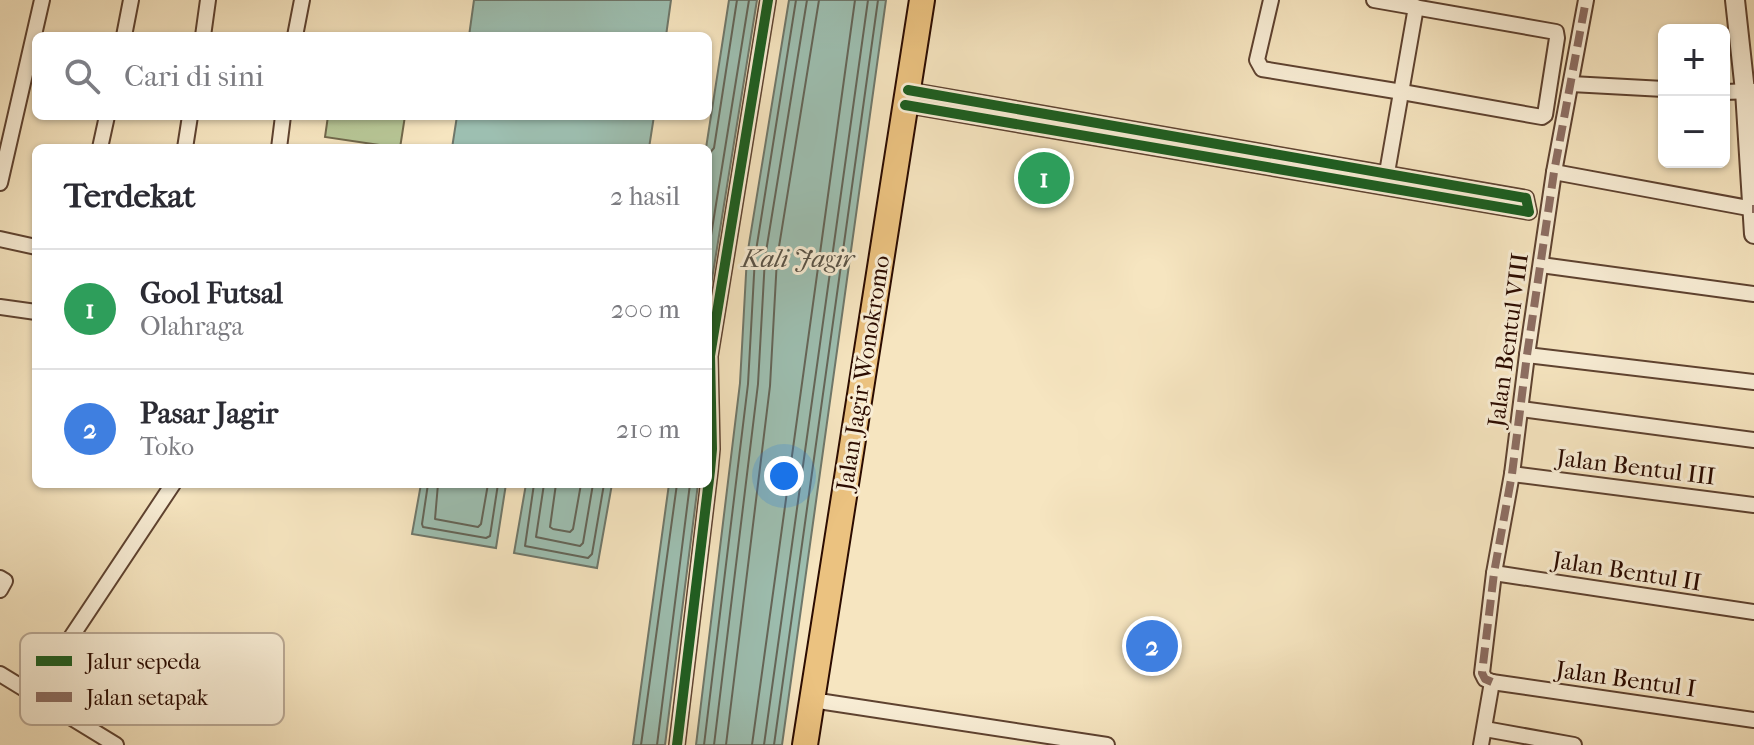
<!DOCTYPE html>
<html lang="id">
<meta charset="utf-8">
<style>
:root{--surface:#fff;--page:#f7f7f7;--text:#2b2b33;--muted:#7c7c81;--line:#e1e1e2;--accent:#8f2418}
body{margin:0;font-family:"IM FELL French Canon",serif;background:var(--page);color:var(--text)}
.controls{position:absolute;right:24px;top:24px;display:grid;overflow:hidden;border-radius:12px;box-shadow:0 2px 6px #0004}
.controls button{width:72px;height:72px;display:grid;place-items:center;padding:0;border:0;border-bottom:2px solid var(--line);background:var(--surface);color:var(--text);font:40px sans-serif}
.you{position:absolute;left:784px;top:476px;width:28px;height:28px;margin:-20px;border:6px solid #fff;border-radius:50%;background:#1a73e8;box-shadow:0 0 0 12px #1a73e833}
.badge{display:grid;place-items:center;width:52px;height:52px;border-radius:50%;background:var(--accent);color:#fff;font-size:26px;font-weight:700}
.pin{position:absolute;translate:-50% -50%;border:4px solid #fff;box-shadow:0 2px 8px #0006}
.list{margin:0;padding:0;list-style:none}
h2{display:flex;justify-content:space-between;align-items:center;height:104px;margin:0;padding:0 32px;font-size:34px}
h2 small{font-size:26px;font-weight:400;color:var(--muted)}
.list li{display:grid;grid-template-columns:52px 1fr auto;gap:24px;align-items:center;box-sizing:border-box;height:120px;padding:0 32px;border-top:2px solid var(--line)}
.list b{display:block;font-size:30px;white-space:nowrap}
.list p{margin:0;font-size:26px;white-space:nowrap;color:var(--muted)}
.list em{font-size:26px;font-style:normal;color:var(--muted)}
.icon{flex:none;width:44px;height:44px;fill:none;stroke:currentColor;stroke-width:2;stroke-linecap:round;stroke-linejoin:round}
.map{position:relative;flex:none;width:1754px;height:745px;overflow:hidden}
.search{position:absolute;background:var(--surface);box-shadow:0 2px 6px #0004;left:32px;top:32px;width:680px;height:88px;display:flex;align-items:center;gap:20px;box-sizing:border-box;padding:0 28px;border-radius:12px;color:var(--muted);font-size:30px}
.panel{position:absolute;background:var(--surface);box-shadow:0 2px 6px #0004;left:32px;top:144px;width:680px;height:344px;border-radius:12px}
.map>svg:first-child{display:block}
.green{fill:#b7c696;stroke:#71684b;stroke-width:2}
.water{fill:#9dbfb1;stroke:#6f776a;stroke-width:2}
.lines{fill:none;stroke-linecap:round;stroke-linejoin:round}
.shore{stroke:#646558;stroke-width:2}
.minor-casing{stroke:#5e4230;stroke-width:18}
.tertiary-casing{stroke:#5e4230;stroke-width:22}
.primary-casing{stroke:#2b0b00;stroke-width:28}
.minor{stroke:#f9eed6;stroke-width:14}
.tertiary{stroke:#f9eed6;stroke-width:18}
.primary{stroke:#ebc280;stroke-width:24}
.quiet{stroke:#8d6e63;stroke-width:8;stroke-dasharray:16 8;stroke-linecap:butt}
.cycleway-casing{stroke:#f9eed6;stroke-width:15}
.cycleway{stroke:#1b5e20;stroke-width:10}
.labels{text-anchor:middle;stroke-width:6;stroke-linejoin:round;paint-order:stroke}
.street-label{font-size:24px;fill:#2b0b00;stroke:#f9eed6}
.water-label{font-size:26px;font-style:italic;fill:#595347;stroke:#f9eed6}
.key{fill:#f9eed6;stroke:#bbaa96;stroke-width:2}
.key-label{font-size:22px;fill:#2b0b00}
</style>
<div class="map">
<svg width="1754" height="745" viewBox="0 0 1754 745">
<rect width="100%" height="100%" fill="#f6e5c0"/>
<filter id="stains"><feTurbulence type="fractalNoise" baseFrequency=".0025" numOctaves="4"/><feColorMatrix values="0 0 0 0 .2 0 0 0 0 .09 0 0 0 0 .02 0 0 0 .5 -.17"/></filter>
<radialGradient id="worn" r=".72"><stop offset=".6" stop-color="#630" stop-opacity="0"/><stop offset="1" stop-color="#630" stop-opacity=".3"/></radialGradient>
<!-- green -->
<polygon class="green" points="328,116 405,116 400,148 325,137"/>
<!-- water -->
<g class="water">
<polygon points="474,0 671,0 666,36 469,36"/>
<polygon points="729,0 757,0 708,304 708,148 706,148"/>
<polygon points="789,0 886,0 782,745 696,745 740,383 747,256"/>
<polygon points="457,116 654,116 649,148 452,148"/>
<polygon points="421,484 506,484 496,548 412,534"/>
<polygon points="526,484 612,484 597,568 514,553"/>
<polygon points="669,484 698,484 665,745 633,745"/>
</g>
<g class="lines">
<!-- shore -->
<g class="shore">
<polyline points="708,155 714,148 737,0"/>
<polyline points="708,254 749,0"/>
<polyline points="428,484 422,524 423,527 486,538 490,536 498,484"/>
<polyline points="438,484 435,519 478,527 481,524 488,484"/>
<polyline points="534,484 525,546 588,558 592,554 604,484"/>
<polyline points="544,484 536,537 580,546 583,543 593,484"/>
<polyline points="556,484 550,527 553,529 570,532 573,529 581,484"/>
<polyline points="641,745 677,484"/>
<polyline points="657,745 690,484"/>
<polyline points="704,745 748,384 755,257 796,0"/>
<polyline points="714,745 758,384 765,258 807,0"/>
<polyline points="726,745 770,386 777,259 819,0"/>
<polyline points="752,745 855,0"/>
<polyline points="764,745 868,0"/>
<polyline points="774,745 878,0"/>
</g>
<!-- minor casing -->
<g class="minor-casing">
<g id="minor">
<polyline points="1271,0 1257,60 1262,69 1402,92 1542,117 1545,115 1557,38 1556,32 1374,0"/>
<polyline points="124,36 131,0"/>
<polyline points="203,36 208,0"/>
<polyline points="295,36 302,0"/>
<polyline points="1571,84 1664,89"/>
<polyline points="1724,92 1754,91"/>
<polyline points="905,105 1529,212 1526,198 908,90"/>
<polyline points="100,148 107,116"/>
<polyline points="185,148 190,116"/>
<polyline points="279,148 283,116"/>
<polyline points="1554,172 1754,209"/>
<polyline points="0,183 42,0"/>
<polyline points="1385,184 1416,7"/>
<polyline points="0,239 36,247"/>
<polyline points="1541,265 1754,294"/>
<polyline points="0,307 36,312"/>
<polyline points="1527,355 1754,382"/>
<polyline points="1521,409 1754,440"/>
<polyline points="1512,474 1754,505"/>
<polyline points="1494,573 1754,612"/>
<polyline points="0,578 5,581 0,590"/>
<polyline points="0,674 116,745"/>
<polyline points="1492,682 1485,679 1482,673 1494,573 1512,474 1527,355 1554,172 1586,0"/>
<polyline points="1492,682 1754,720"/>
<polyline points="34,693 173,484"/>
<polyline points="825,702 1107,745"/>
<polyline points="1485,729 1574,745"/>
<polyline points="677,745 710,471 712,449 710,356 768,0"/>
<polyline points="1481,745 1492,682"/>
</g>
</g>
<!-- tertiary casing -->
<g class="tertiary-casing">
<polyline id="tertiary" points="1735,0 1745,91 1754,234"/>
</g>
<!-- primary casing -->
<g class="primary-casing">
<polyline id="primary" points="805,745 922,0"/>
</g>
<!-- minor -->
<use href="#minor" class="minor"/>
<!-- tertiary -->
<use href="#tertiary" class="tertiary"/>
<!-- primary -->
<use href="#primary" class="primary"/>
<!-- quiet -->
<g class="quiet">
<polyline points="1752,209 1754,209"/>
<polyline points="1492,682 1485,679 1482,673 1494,573 1512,474 1527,355 1554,172 1586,0"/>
</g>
<!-- cycleway casing -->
<g class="cycleway-casing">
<g id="cycleway">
<polyline points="905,105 1529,212 1526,198 908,90"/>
<polyline points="677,745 710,471 712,449 710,356 768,0"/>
</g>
</g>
<!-- cycleway -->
<use href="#cycleway" class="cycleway"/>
</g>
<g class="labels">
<!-- street labels -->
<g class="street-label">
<text transform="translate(1508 340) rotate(-82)" y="8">Jalan Bentul VIII</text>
<text transform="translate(863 373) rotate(-81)" y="8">Jalan Jagir Wonokromo</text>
<text transform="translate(1636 467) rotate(7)" y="8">Jalan Bentul III</text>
<text transform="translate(1627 571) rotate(9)" y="8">Jalan Bentul II</text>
<text transform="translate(1626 679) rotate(8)" y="8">Jalan Bentul I</text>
</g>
<!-- water labels -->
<g class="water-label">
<text x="798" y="267">Kali Jagir</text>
</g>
</g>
<!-- legend -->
<rect x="20" y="633" width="264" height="92" rx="12" class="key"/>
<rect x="36" y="656" width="36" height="10" fill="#1b5e20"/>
<rect x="36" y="692" width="36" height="10" fill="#8d6e63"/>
<g class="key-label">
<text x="86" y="669">Jalur sepeda</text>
<text x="86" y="705">Jalan setapak</text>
</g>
<rect width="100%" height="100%" filter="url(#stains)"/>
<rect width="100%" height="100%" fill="url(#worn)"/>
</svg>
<div class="controls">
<button>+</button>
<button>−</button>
</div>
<div class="you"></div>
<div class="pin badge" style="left:1044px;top:178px;background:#2e9e5b">1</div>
<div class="pin badge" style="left:1152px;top:646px;background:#3f7fe0">2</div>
<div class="search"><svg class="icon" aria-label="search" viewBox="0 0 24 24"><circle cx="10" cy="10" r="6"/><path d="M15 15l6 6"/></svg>Cari di sini</div>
<section class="panel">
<h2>Terdekat<small>2 hasil</small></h2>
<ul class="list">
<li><span class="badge" style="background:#2e9e5b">1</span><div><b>Gool Futsal</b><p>Olahraga</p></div><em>200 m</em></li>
<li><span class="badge" style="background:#3f7fe0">2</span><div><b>Pasar Jagir</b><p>Toko</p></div><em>210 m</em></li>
</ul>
</section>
</div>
